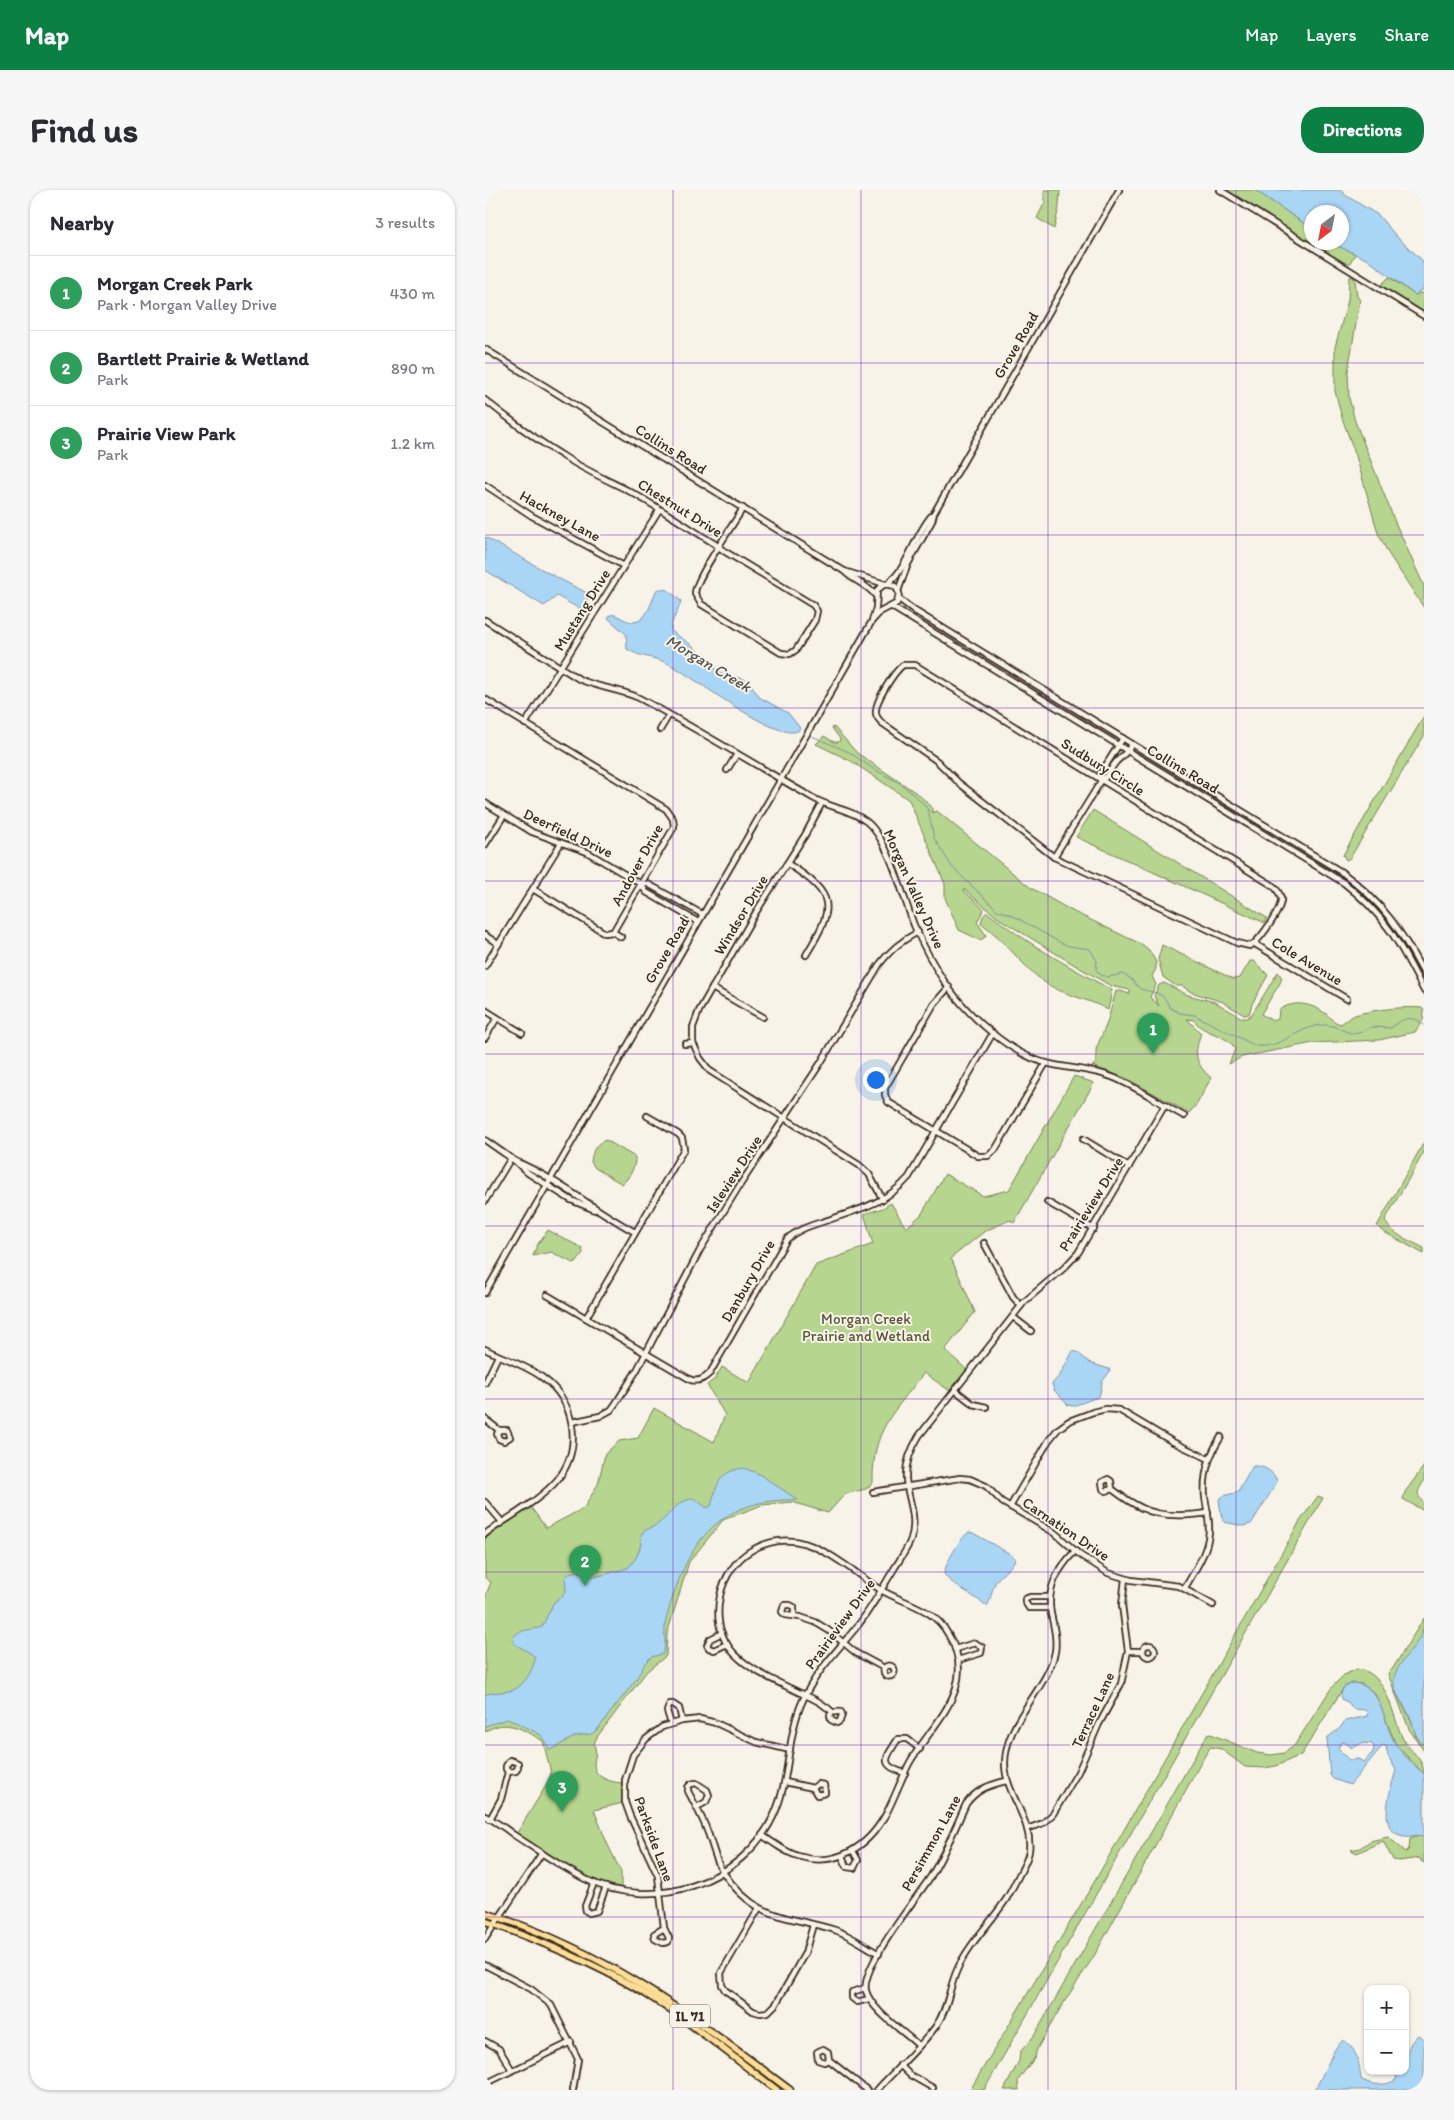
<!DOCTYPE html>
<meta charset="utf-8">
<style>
:root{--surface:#fff;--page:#f7f7f7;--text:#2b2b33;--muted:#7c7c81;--line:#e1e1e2;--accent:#0b8043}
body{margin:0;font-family:Itim,sans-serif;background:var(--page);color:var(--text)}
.controls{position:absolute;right:15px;bottom:15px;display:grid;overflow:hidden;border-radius:10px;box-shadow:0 1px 4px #0004}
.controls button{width:45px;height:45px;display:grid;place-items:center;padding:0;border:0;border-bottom:1px solid var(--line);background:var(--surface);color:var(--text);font:25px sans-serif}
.compass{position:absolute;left:819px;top:15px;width:45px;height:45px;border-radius:50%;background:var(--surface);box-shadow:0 1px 4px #0004;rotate:212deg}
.you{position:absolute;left:390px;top:889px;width:18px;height:18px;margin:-12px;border:4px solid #fff;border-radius:50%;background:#1a73e8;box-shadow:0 0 0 8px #1a73e833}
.badge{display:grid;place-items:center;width:32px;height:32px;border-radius:50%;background:var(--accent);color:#fff;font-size:16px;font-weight:700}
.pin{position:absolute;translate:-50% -41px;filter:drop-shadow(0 1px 2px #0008)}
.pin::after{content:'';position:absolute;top:26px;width:18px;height:15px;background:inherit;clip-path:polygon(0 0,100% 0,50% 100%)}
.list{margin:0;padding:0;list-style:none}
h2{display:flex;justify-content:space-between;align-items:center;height:65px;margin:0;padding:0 20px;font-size:21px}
h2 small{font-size:16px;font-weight:400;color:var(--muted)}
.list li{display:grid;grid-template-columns:32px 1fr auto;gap:15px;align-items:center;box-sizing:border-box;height:75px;padding:0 20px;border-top:1px solid var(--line)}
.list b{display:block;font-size:19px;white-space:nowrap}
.list p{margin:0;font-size:16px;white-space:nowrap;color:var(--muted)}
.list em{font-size:16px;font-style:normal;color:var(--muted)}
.map{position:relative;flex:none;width:939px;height:1900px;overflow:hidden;border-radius:20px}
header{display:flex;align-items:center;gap:30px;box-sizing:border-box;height:70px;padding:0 25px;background:var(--accent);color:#fff}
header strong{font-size:24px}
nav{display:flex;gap:28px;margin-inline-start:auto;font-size:18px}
.intro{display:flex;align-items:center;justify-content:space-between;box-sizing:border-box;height:120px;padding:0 30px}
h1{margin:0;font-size:35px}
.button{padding:12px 22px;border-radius:20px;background:var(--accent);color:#fff;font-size:18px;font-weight:700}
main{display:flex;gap:30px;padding:0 30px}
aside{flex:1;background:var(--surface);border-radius:20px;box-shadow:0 1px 4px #0004}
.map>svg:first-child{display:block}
.green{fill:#b6d58e;stroke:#788056}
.water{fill:#aad6f6;stroke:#7e91a0;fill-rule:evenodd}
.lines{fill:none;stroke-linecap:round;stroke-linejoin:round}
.stream{stroke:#7e91a0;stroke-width:1}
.minor-casing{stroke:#3b2a1e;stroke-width:8}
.major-casing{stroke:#3b2a1e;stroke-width:9}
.minor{stroke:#f7f3e8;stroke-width:4.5}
.major{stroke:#fdde96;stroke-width:5.5}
.grid{fill:none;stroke:#7b2cbf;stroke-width:1;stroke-opacity:0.55}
.labels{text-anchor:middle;stroke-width:4;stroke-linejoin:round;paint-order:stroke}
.shield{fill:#f7f3e8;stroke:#73665b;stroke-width:1}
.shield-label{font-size:14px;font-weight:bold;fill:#3b2a1e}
.street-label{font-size:15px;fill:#3b2a1e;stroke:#f7f3e8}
.park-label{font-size:15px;fill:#5a553a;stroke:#f7f3e8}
.water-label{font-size:16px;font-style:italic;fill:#575554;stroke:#f7f3e8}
</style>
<header>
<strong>Map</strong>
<nav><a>Map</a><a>Layers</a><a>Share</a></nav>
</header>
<div class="intro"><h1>Find us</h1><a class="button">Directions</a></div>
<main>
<aside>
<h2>Nearby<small>3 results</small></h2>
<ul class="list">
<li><span class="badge" style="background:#2e9e5b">1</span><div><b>Morgan Creek Park</b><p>Park · Morgan Valley Drive</p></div><em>430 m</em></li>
<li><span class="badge" style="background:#2e9e5b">2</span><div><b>Bartlett Prairie &amp; Wetland</b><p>Park</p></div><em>890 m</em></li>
<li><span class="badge" style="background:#2e9e5b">3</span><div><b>Prairie View Park</b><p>Park</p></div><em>1.2 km</em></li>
</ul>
</aside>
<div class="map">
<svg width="939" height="1900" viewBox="0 0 939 1900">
<rect width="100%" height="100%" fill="#f7f3e8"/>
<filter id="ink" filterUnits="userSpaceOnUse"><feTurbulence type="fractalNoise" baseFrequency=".02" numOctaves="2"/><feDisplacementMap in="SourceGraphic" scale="10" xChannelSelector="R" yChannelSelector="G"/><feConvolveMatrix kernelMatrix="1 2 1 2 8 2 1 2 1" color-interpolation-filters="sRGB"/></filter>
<g filter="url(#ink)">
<!-- green -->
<g class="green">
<polygon points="559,0 575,0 574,17 569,39 552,28 560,12"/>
<polygon points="739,0 770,0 826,38 826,52 847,53 870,64 863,76"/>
<polygon points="866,86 870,89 872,106 875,110 863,181 864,208 870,231 910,332 939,396 939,418 903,363 893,343 871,266 857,228 850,201 850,157 863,110 864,88"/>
<polygon points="904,87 930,105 934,103 939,104 939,122 896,95"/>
<polygon points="939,526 939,546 865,668 861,670 858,665"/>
<path d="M349,537L372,563L433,604L447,617V623L452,621L546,698L589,722L658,755L664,760L671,772V779L667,786L671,795L665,807L674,816L669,806L674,795L679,793L703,805L730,812L757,828H762L767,824L793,782L797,788L795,793L776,824L788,831L793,829L794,820C809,810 825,813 840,823C846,828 848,832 856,834C860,831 865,827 870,825C885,820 921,816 937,818L939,821L938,830L930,842L894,850L828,853L757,867L744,874L750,859C744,844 718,845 709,830L702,829L716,843C709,864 709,872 726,888L712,914L704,923L641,888L607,876L611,874V859L622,833L631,801H636L644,804L645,800L626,796L588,774L513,728L479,699V701L499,719L492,732L501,745L499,748L495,750L474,740L460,708V694L424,610L366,571L331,554L339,546L349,552H354L355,549L347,538Z"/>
<polygon points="608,620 782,728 780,733 591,647"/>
<path d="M502,722C540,752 584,777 627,800L623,820C603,808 579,806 559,792C536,775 519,749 496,733L498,726Z"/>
<polygon points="677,755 748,789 755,788 765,771 769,771 783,785 767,814 764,824 759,825 738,812 706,802 697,796 691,796 678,787 673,769"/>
<path d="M589,886L609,893L529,1033L525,1030L500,1041L466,1068L490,1122L460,1160L482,1180L465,1201L439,1183C408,1224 387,1239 388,1293L381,1299L360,1304L343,1323L307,1312L277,1315L238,1330L204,1372L182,1444L181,1466L162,1481L112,1547L109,1554C112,1563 110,1565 109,1574C109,1588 126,1592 137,1593L138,1613L109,1620L122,1653L136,1682V1698C97,1689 65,1664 32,1643L62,1594L66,1583L58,1551C39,1540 21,1527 0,1542V1419L1,1405L6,1392L0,1388V1349L45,1316L61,1338L99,1318L113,1294L120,1264L134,1251L153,1248L169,1218L229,1252L240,1225L222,1195L230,1189L237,1177L264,1193L331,1075L388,1054L379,1024L398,1018L406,1013L421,1038L436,1025L460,984L498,1006L524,1000Z"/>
<path d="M121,950L150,967C151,976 144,989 137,994L110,978L106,972C107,962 110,953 121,950Z"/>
<path d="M939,952V962L900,1030C905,1044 926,1051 939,1058V1064L897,1041L892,1036Z"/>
<polygon points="63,1040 97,1058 98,1063 92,1072 88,1073 66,1062 48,1066 52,1055"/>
<path d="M939,1276C939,1280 939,1286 939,1290C934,1301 929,1303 939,1313V1321L918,1309L920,1302Z"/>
<polygon points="833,1306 838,1308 499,1900 485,1900 611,1689 815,1331"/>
<path d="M939,1428C939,1447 932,1451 923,1467C917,1477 914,1490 910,1501L927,1532L931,1547L939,1556V1561L924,1539L903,1484L908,1478Z"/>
<path d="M872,1479C903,1482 907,1526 918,1549C925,1562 939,1568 939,1584L911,1555L892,1508L889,1503L877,1494L868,1493L859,1497L816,1565L791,1576L779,1578L760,1577L736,1559L726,1557L723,1560L609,1766L576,1817L552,1859L549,1869L536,1886L533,1891L534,1900H519L534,1871L535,1862L549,1846L722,1545L726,1544L772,1563L786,1565L799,1563L809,1556L847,1497L859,1485Z"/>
<polygon points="934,1645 939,1646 939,1673 936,1671 935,1668 914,1671 908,1670 898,1651 872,1663 866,1660 875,1658 885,1651 903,1647 921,1662 924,1659 925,1648"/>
</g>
<!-- water -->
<g class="water">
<polygon points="770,0 857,0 860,5 893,25 912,47 937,70 939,75 939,98 930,105 883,70 847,53 856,52 856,22 826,22 826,38"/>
<polygon points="0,347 67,385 104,404 100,416 96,419 93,418 72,406 59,416 0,380"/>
<path d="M174,399L183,400L196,411C194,422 185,430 186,441L208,456L225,475L239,485L259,489L266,494L274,507L303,523L315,538L313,541C289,551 207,485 182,473C169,467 154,467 142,459L141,444L123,428L125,425C132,424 134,427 140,430C160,439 165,415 171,401Z"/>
<polygon points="588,1161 592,1162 605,1173 624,1179 625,1181 617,1192 615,1204 613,1207 588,1216 583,1215 569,1200 567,1194 575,1185"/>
<path d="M768,1276C777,1275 789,1281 792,1291L791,1294L766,1334L758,1336L739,1332L736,1324L734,1309L738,1306L753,1302Z"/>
<path d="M259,1278L274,1284L313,1310C230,1307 200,1357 181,1430C178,1442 182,1453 178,1464L166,1467L160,1473L152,1488L112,1540L106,1544L91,1546L65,1560L56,1545L35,1534L22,1529L0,1536V1505C9,1501 18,1503 28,1500C39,1496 49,1479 50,1467C43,1460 33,1458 27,1451C31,1438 46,1441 57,1437L69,1412L77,1407L81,1400L80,1388L84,1383L93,1381L103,1386L110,1387L143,1378L151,1368L155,1358L157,1343C162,1338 169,1338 174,1333C188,1322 189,1313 209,1308L222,1318L226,1316C232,1294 234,1281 259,1278Z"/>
<path d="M484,1342L488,1343L525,1364L530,1368C529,1376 517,1383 512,1390C506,1398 507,1408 502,1416L464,1390L459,1384C460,1374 475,1348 484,1342Z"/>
<path d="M939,1440V1556C931,1546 930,1544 927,1532C923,1516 902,1500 911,1482C918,1467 932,1456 939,1440Z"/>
<path d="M868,1493C900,1496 897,1535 912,1556C919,1566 930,1576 939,1584V1646C931,1644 923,1648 915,1645C891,1638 907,1596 911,1580L903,1566L901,1556L898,1555L865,1595L848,1589L845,1585L842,1548L855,1538L860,1531L882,1526L883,1523L880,1520L868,1519L864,1513L857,1509L856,1503L859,1497ZM856,1552L861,1553L867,1558L877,1553L887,1554L889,1557L888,1562L879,1572L873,1569L864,1570L853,1559Z"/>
<path d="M933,1845L939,1849V1900H830L850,1859L858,1850C873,1860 874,1873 876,1889C886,1896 901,1896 911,1890L912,1881H920C920,1869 923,1852 933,1845Z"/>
</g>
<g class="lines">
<!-- stream -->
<path class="stream" d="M327,546L364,562L390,580L415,593L438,613L443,620L449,648L467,677L512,720L527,725L574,752L584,756L605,759L612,771L611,780L616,785L623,787L638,784L646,789L655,799L672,803L679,807L685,818L695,823L709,825L771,856C798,859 815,834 841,835C858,836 867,852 885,837L906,838C917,828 928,824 939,835"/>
<!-- minor casing -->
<g class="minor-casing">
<g id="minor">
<polyline points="735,0 939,126"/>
<polyline points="936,0 939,4"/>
<path d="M0,159L359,381C368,391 382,394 390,405"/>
<path d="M0,210C25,230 50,249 78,266C98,279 120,289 142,300C172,316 201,336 230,354L239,361L328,415L332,421L330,430L311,460L305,464L296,463L216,414L210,404C209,390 249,334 258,318"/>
<polyline points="0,295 47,326 139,376"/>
<polyline points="359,381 400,394"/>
<path d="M402,394C424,378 429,344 448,324"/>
<polyline points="413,401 423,374 447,331 449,323 634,0"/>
<path d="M414,409L430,421L858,683C898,713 916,740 939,784"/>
<path d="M407,417L859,693C902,727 915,754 939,801"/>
<path d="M0,430L94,489C113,498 135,499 154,508C213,539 270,575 328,608C345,618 366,619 382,632C404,650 418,707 429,735C438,756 450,778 463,797C485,827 527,866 565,874C586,879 607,879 627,887C652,897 675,913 699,926"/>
<path d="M418,475H430L787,695C792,699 795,703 796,709C797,719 774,752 765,756L752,753L569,667L474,593L452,571L397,533C394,530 391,527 391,523C389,512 410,481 418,475Z"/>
<polyline points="0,509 181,619 188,629 189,637 128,742 120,743 48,699"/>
<polyline points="40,534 174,320"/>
<polyline points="175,540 184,525"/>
<polyline points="242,580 252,564"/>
<polyline points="616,591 616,583 638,548"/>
<polyline points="0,613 47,642 102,662 156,694 161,702 213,732"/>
<polyline points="337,613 320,645 271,722 214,821 208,837 208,853 215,868 225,881 374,975 384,984 398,1010"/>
<polyline points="0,655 19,625"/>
<path d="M569,667L616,591C624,586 625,579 631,572C637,566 643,562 647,554"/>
<path d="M303,674C352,705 350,717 321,765"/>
<polyline points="156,694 163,694 217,724"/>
<polyline points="128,742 136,747"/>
<polyline points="0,745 13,754"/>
<polyline points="770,754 862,809"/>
<polyline points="0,776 76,653"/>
<polyline points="464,797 449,814 400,898 400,905 403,912 493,966 503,966 510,960 561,873"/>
<polyline points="227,798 278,827"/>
<polyline points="0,820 37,843"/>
<polyline points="0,848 12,828"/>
<polyline points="200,854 208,853"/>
<polyline points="598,949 644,977"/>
<polyline points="0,950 30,971 43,983 86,1010 110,1020"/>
<path d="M30,971C73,989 109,1020 150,1042"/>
<polyline points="0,1011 26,968"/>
<polyline points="562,1012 609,1039"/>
<polyline points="499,1053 528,1107 536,1116"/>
<polyline points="0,1103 387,431 391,418 392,400 400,394 410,396 414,403 412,413 395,422 387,431"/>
<path d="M62,1105L206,1190C214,1192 219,1189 225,1183L302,1049C312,1040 324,1036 337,1032C369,1021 401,1014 424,987L508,843"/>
<polyline points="528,1127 546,1141"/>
<polyline points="101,1128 199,959 197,948 193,944 162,926"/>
<path d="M0,1159C19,1169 41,1175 58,1188C90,1211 98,1257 73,1289C57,1309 21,1329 0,1344"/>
<polyline points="0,1193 13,1166"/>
<polyline points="470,1200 488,1214 501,1217"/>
<polyline points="0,1229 14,1240 12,1244 14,1249 19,1251 25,1247 22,1240 14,1240"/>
<path d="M87,1232L115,1226L126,1220L131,1213L152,1180L215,1060L253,998L335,874L394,775C405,760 416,751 433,742"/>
<path d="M627,1299L626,1291L623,1289L617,1292L618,1299L621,1301L627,1299C636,1306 646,1313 657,1318C676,1328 702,1326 723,1323"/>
<polyline points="388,1302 475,1288 485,1289 501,1296 517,1312 570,1343 595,1365 623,1383 646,1390 694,1396 728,1415"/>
<polyline points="0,1312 17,1332"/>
<polyline points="525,1317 564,1250 573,1239 584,1231 608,1222 621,1219 634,1220 688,1252 724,1269"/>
<path d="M700,1398C708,1383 720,1366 723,1349C726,1335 722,1321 720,1307C718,1285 724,1265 736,1247"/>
<polyline points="565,1407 545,1407 540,1409 540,1412 544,1418 565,1418"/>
<polyline points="309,1425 309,1417 305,1415 299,1415 297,1422 300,1425 315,1427 330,1432 343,1440 371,1463 399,1478"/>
<polyline points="237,1443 225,1449 222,1455 224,1458 229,1460 242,1454"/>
<circle cx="664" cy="1461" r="6"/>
<polyline points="470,1459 490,1453 497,1457 496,1463 473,1470"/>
<polyline points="643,1461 658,1461"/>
<circle cx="404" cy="1481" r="5.5"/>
<polyline points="186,1534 182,1521 185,1514 188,1514 194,1518 197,1531"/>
<path d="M420,1583C393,1575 401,1568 413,1549H422L435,1559"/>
<polyline points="300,1592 328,1598 332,1605 340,1603 339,1595 333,1594 328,1598"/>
<path d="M212,1617L221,1612L224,1605L222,1600L211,1593L206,1594L203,1597V1601C210,1615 218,1628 223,1643C228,1656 230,1670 238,1682C270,1730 301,1725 350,1740C365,1745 380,1756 394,1764"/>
<path d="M0,1626C10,1631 20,1638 29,1645C52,1660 76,1677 100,1689C168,1723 257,1694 289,1625C306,1588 301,1547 318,1510C331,1481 354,1459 374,1434C387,1417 398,1397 409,1379C415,1369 422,1360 426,1349C433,1327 423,1310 421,1289C420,1273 426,1259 434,1246L539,1112L579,1078L593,1063L680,915"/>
<polyline points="5,1629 16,1609 23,1582 21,1579 21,1576 25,1570 33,1573 33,1577 31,1581 23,1582"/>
<polyline points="542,1639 558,1633 568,1624 593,1582 614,1534 636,1494 643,1461 637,1415 640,1389"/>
<path d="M277,1645C288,1653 300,1662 313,1666C351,1678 383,1657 401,1624C410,1607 416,1589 425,1572C449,1531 495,1496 463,1444C448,1417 420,1414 396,1400C386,1394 377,1387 369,1381C336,1358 307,1338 267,1360C251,1369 239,1387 235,1406C224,1462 267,1480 309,1500C319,1505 332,1509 341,1517C344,1518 345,1521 348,1522C350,1523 353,1521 356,1522L357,1525L355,1531L352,1533L346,1530L345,1525L348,1522"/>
<polyline points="357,1666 362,1677 369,1678 373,1670 368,1661"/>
<polyline points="109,1693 100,1716 101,1721 104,1723 112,1721 121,1697"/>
<polyline points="274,1718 236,1783 237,1795 240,1800 268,1821 275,1823 283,1822 291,1814 320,1763 328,1735"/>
<polyline points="179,1738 169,1744 170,1749 178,1753 183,1752 184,1748 179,1738 173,1686 145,1626 140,1612 140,1590 148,1565 161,1549 177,1537 197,1531 215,1529 231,1533 271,1552 305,1560"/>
<polyline points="0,1749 57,1663"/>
<polyline points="0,1775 46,1799 66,1815 93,1869 88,1900"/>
<polyline points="380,1798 367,1802 367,1808 372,1812 384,1809"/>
<polyline points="0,1851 14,1859 27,1880"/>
<path d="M433,1855C417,1840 387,1821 381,1801C375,1777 432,1708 446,1686C460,1663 470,1638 481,1614C492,1599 504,1595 521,1591"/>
<polyline points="344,1870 339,1872 333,1870 332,1862 338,1859 343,1862 344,1870 382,1900"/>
<polyline points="415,1875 425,1885 448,1898"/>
<polyline points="0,1894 86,1852"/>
<path d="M392,1900C411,1879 434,1859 451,1836C463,1819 464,1798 472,1780C484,1753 506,1733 522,1708C526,1701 530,1693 534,1685C538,1677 543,1669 544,1661C548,1630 521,1605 520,1575C519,1532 562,1500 570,1462C572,1449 569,1437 566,1424C561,1398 573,1379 590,1361"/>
</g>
</g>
<!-- major casing -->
<g class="major-casing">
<g id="major">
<path d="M0,1723C119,1759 207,1827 305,1900"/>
<path d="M0,1731C59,1752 117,1776 169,1809C212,1837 252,1870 292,1900"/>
</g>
</g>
<!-- minor -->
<use href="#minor" class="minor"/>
<!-- major -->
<use href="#major" class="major"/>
</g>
</g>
<!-- grid -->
<path class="grid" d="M188,0V1900M376,0V1900M563,0V1900M751,0V1900M0,173H939M0,345H939M0,518H939M0,691H939M0,864H939M0,1036H939M0,1209H939M0,1382H939M0,1555H939M0,1727H939"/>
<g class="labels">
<!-- shield labels -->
<rect class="shield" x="185" y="1814.5" width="40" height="23" rx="4"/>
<g class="shield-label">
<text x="205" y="1831">IL 71</text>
</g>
<!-- street labels -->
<g class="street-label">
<text transform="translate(531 155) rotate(-60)" y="5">Grove Road</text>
<text transform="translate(186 259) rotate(32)" y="5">Collins Road</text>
<text transform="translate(195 318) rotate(32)" y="5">Chestnut Drive</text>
<text transform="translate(75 326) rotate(29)" y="5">Hackney Lane</text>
<text transform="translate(97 420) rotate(-58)" y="5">Mustang Drive</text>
<text transform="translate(618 577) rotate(32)" y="5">Sudbury Circle</text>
<text transform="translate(698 579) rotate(31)" y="5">Collins Road</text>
<text transform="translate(83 643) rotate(25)" y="5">Deerfield Drive</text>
<text transform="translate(152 675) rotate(-61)" y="5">Andover Drive</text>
<text transform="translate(429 699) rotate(66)" y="5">Morgan Valley Drive</text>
<text transform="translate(256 725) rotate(-59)" y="5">Windsor Drive</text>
<text transform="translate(182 760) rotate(-60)" y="5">Grove Road</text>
<text transform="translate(822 771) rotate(31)" y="5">Cole Avenue</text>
<text transform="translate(249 984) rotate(-57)" y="5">Isleview Drive</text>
<text transform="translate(606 1014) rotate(-58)" y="5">Prairieview Drive</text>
<text transform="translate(263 1091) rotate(-60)" y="5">Danbury Drive</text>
<text transform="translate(581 1339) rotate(34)" y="5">Carnation Drive</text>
<text transform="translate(355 1434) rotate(-54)" y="5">Prairieview Drive</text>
<text transform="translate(608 1520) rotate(-65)" y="5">Terrace Lane</text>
<text transform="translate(169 1649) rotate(70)" y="5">Parkside Lane</text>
<text transform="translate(446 1653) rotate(-61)" y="5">Persimmon Lane</text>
</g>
<!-- park labels -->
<g class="park-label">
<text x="381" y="1134">Morgan Creek<tspan x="381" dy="17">Prairie and Wetland</tspan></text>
</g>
<!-- water labels -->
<g class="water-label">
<text transform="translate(224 473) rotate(31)" y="6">Morgan Creek</text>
</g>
</g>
</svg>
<div class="controls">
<button>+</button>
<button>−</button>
</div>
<svg class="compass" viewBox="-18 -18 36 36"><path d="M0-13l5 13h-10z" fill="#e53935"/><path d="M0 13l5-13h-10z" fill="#7c7c81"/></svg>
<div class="you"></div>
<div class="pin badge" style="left:668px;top:864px;background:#2e9e5b">1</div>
<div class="pin badge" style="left:100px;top:1396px;background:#2e9e5b">2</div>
<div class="pin badge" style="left:77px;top:1622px;background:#2e9e5b">3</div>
</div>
</main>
